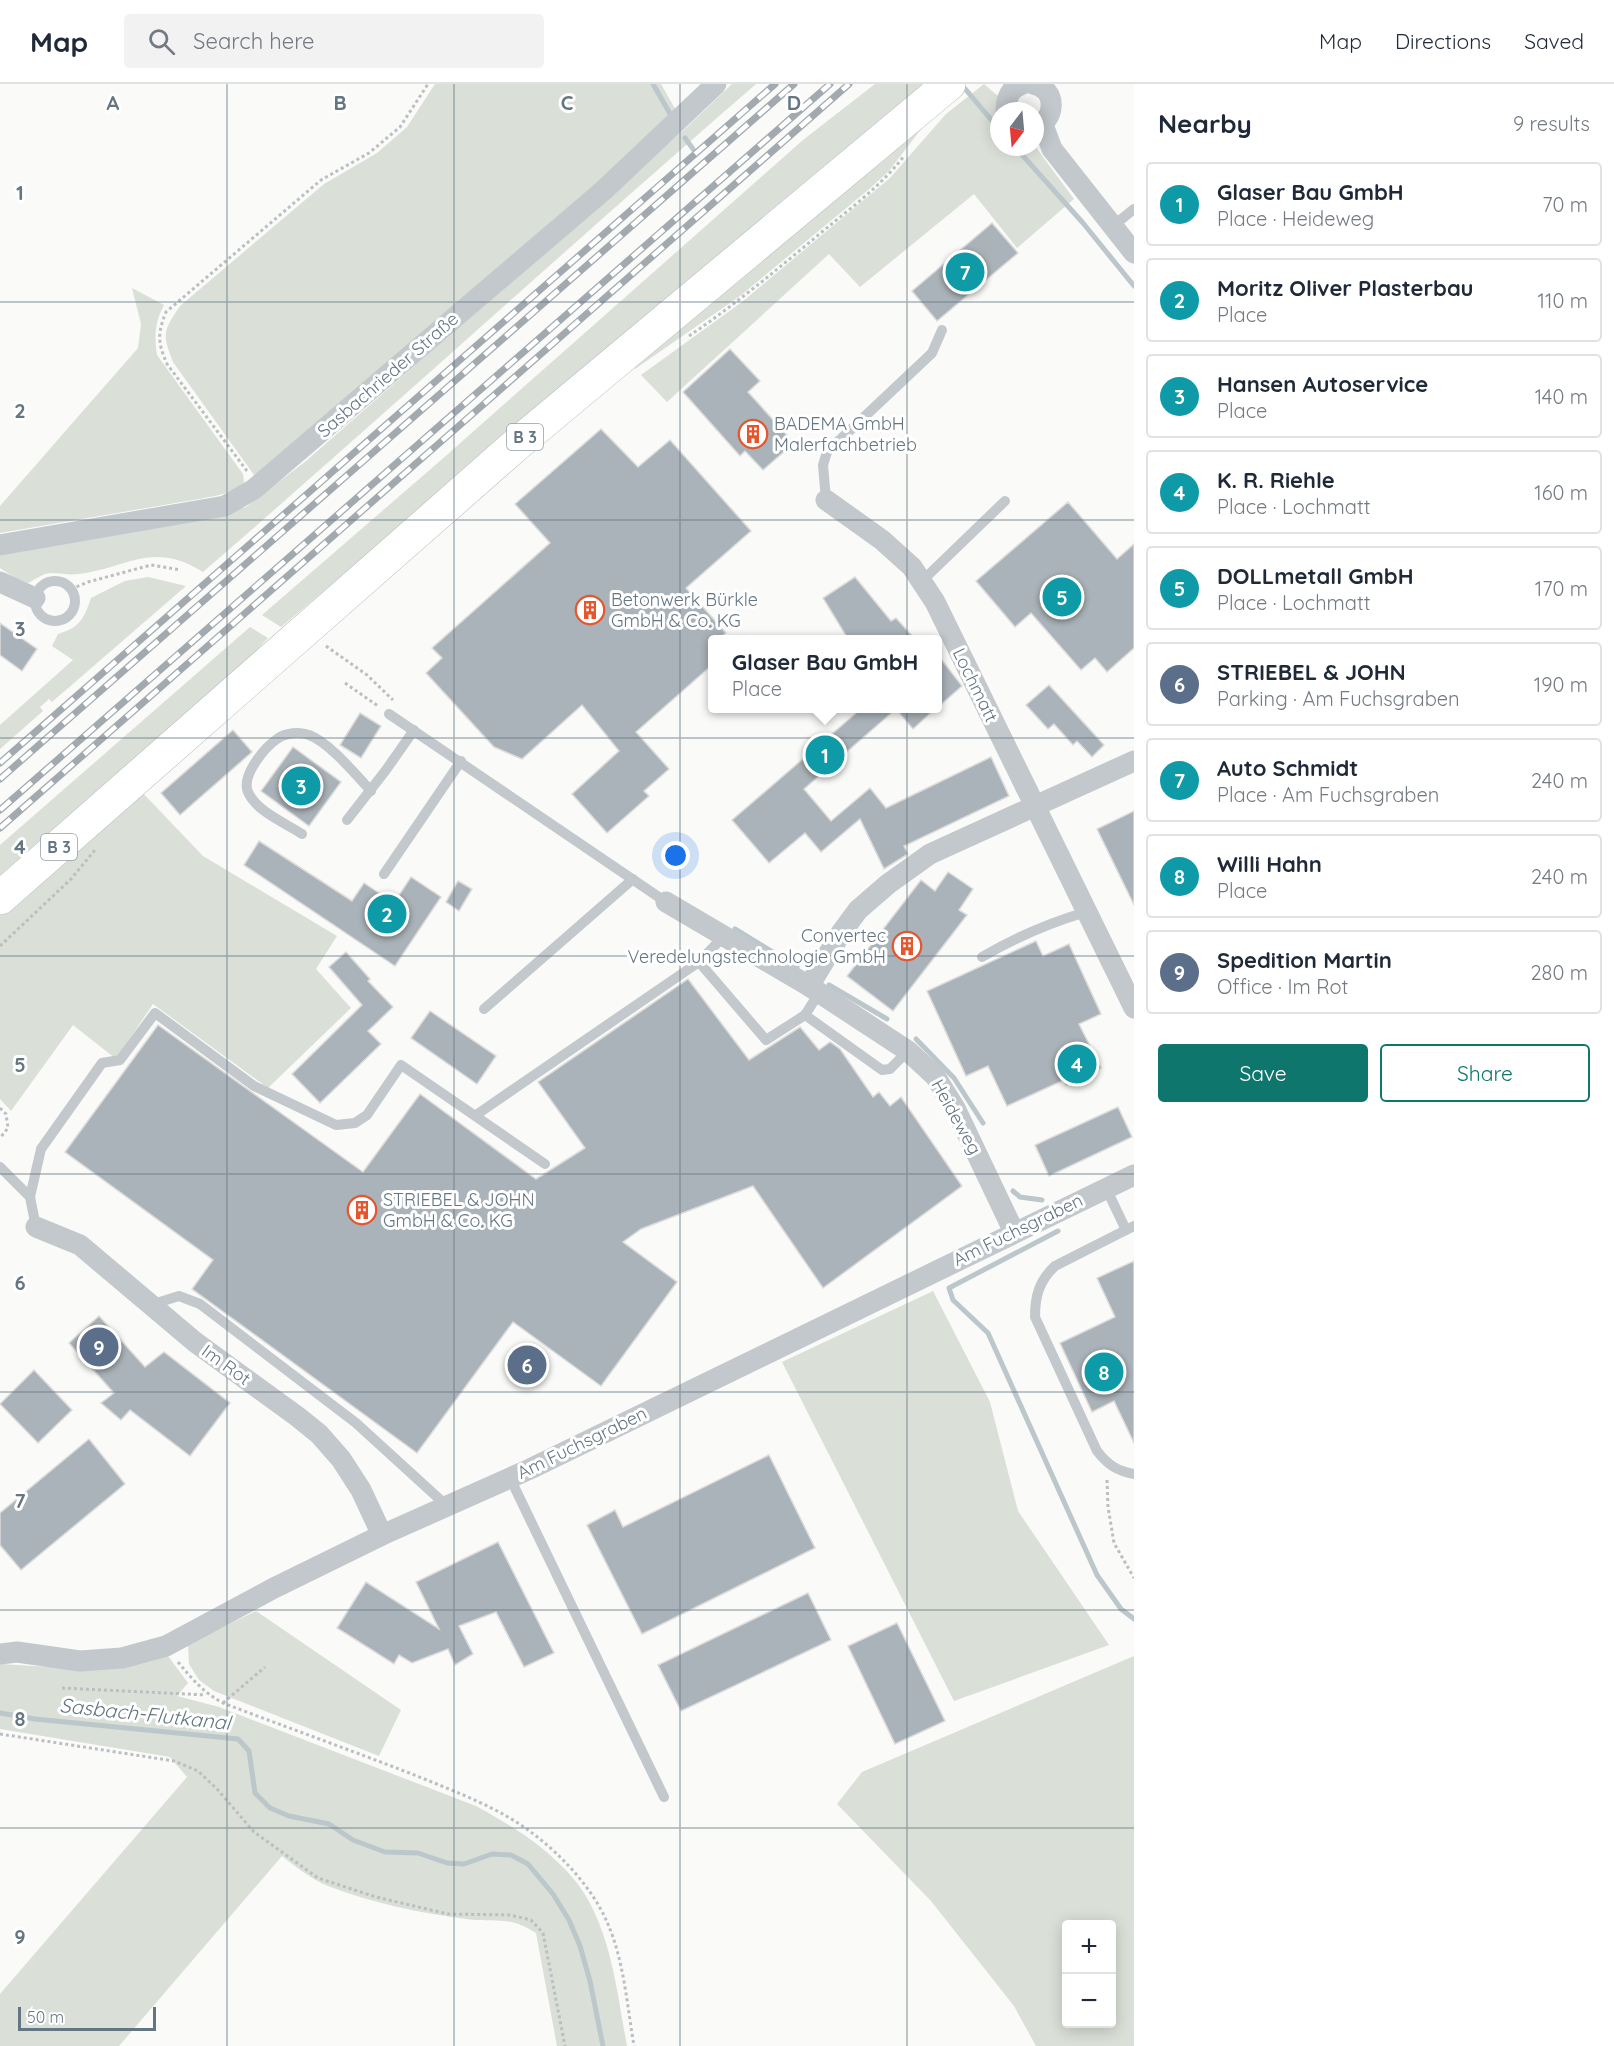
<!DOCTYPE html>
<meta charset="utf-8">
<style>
:root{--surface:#fff;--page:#f2f2f3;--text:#1f2937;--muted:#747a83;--line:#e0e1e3;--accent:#0f766e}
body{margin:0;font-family:Quicksand,sans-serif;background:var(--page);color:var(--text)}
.controls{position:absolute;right:18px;bottom:18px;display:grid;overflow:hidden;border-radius:6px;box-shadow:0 3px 15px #0003}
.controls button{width:54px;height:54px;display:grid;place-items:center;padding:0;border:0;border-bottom:2px solid var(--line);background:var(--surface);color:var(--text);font:30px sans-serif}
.compass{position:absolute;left:990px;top:18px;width:54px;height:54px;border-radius:50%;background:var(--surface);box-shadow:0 3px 15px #0003;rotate:196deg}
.scale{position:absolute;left:18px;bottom:15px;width:138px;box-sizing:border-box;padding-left:6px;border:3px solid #657683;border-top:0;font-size:16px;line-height:21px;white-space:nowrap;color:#657683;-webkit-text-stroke:4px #fff;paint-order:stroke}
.you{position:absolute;left:676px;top:772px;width:21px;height:21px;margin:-15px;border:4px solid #fff;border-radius:50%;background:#1a73e8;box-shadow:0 0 0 9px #1a73e833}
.badge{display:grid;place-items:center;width:39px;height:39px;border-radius:50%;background:var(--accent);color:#fff;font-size:20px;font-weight:700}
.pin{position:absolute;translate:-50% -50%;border:3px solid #fff;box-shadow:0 2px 6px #0006}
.popup{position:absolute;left:708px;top:551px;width:234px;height:78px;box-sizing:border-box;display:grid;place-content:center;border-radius:6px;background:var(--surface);filter:drop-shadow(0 2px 4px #0005);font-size:20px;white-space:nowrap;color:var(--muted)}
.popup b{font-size:22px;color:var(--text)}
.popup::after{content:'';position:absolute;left:50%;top:100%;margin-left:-12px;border:12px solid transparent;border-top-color:var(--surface)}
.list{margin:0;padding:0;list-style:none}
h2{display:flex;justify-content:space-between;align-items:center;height:78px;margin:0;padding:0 24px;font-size:26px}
h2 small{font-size:20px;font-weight:400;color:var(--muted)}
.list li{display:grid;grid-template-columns:39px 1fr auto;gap:18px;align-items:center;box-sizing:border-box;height:84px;margin:0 12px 12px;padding:0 12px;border:2px solid var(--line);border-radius:6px}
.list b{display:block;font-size:22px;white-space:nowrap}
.list p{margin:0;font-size:20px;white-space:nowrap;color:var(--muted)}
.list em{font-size:20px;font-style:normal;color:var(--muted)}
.actions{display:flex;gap:12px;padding:18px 24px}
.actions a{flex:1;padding:14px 0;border:2px solid var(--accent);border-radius:6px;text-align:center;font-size:21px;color:var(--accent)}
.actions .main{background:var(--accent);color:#fff}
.icon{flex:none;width:33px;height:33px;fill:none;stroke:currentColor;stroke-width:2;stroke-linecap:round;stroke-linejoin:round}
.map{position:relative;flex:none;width:1134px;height:1962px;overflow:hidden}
header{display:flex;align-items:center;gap:36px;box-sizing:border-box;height:84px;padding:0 30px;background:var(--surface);border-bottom:2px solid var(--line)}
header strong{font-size:28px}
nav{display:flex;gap:33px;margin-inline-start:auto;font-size:21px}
.search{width:420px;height:54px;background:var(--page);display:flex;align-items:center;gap:15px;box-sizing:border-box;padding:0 21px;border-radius:6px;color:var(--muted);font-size:22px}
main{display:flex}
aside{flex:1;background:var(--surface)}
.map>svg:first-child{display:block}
.green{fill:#dadfd7;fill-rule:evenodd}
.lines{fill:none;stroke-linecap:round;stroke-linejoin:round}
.stream{stroke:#bbc7cb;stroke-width:5}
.building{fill:#aab3b9;stroke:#dcdcda;stroke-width:1.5}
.primary-casing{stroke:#b5babe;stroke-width:34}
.path{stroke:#bbbfc2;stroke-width:3;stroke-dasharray:3 3;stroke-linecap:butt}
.lane{stroke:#c3c8cc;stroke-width:10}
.street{stroke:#c3c8cc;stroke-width:21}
.primary{stroke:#fff;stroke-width:33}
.rail-casing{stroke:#a2aab0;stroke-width:7}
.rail{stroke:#fff;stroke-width:4.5;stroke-dasharray:14;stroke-linecap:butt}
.grid{fill:none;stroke:#657683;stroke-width:1.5;stroke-opacity:0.55}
.labels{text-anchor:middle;stroke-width:6;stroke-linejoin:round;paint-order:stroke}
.shield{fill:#fff;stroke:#939fa8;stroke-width:1.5}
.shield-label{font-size:16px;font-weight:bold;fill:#657683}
.street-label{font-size:18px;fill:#657683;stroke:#fff}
.poi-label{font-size:18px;fill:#657683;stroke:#fff;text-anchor:start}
.water-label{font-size:20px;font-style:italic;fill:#60757c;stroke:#fff}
.grid-label{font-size:20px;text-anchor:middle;font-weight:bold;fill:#657683;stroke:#fff;stroke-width:6;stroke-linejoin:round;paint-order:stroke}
</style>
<header>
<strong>Map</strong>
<div class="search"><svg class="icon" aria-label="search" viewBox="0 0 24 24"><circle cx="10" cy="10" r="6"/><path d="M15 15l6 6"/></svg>Search here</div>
<nav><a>Map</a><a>Directions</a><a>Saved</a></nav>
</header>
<main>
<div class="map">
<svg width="1134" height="1962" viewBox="0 0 1134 1962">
<rect width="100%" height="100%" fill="#fafaf8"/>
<!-- green -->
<g class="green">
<path d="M435,0H661L678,30L259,398L173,278C162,250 163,247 180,222L324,100L377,69L407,43Z"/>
<path d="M732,0H756C570,161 389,327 203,488C152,456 128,484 78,490C67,492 55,487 45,490C40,492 34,496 28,499L18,496L0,484V471L246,423L306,377L688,42Z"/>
<polygon points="875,0 925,0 281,543 262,531 440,377 803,56"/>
<polygon points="984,0 999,13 999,63 1035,62 1074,115 1017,164 974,110 860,203 829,170 667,318 641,291 742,218 890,94 946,30"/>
<polygon points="931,32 889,87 868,106 740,212 635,285 631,280"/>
<path d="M132,204L164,221C155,238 154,252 157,271L243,390L244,398C233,410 214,412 199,415L0,449V422L138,264L141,240Z"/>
<path d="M148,493L186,502L52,618L49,615L40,623L43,627L0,665V641L73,576L52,562L58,550C79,544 84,535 91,514L125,497Z"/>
<polygon points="250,543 268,554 238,586 0,796 0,761"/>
<polygon points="138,704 203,772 337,852 316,885 351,924 268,1004 153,920 116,975 73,941 11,1027 0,1015 0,825"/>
<polygon points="933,1207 990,1318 1018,1427 1109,1561 954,1617 782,1278"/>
<polygon points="256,1527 401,1626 379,1672 214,1607 199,1596 189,1580 188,1560"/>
<path d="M168,1572L188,1599L177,1612L219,1623L476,1722C512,1742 545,1762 572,1793C610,1836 617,1908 627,1962H557L536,1849C509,1831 496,1839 466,1835C420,1829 372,1819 328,1802C311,1795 296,1783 282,1772L119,1962H0V1910L187,1693L170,1673L0,1645V1580L85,1585Z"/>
<path d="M1134,1572V1962H1036L1014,1922L931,1817L837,1720L862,1688ZM1066,1840H1112V1940H1066Z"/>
</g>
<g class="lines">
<!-- stream -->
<g class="stream">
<polyline points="653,0 673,35"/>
<polyline points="961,0 999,45"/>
<polyline points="685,54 693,65"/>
<polyline points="1015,63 1083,139 1134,202"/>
<polyline points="735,845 797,883"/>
<polyline points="829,901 887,935"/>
<polyline points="916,955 954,994 983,1039"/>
<polyline points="1013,1107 1020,1113 1042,1116"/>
<polyline points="1058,1147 949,1204 953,1216 988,1249 1097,1491 1121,1525 1134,1535"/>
<polyline points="0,1629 35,1635 238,1655 249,1667 255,1709 270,1724 289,1732 329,1740 353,1756 385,1768 418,1769 447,1779 464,1780 492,1770 511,1771 528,1780 553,1810 569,1836 580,1862 590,1897 603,1962"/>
</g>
</g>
<!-- building -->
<g class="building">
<polygon points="992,139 1018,169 937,237 912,207"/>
<polygon points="730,265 760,297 748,308 794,359 763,386 745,367 740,372 683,308"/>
<polygon points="601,345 638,383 670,356 751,447 686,504 726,549 718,555 712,555 712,581 636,648 669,685 644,707 649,712 607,749 572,710 619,667 582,621 522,675 494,663 426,589 442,574 432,564 550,459 515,420"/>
<polygon points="1068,418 1117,475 1134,460 1134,564 1107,588 1095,574 1081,586 1031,529 1015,543 976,497"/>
<polygon points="855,493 891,537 896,534 915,555 848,555 823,514"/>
<polygon points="0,539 37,565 22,587 0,571"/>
<polygon points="938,571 962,602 938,623"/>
<polygon points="1049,601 1104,661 1092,673 1077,657 1073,661 1054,640 1048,645 1026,621"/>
<polygon points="862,624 936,624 913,645 896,625 804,705 831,737 870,704 886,724 991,673 1009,712 904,762 908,770 884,785 860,735 821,768 805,749 769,779 732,736"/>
<polygon points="360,629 381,642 361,674 340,661"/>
<polygon points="233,646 252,668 180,731 161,709"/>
<polygon points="293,663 341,698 309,742 261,707"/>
<polygon points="1134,727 1134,821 1097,745"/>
<polygon points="259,757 352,817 364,799 394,819 411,793 441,813 395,882 244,781"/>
<polygon points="948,788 973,805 959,826 967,831 893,927 847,892 921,796 935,807"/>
<polygon points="458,797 472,805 459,827 446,818"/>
<polygon points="1036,857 1043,872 1069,860 1101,930 1079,940 1101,984 1066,1001 1064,996 1007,1022 988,982 966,992 927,907"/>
<polygon points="346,868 370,895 368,897 393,923 368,947 381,960 320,1019 292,990 362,921 329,883"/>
<polygon points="688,895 749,976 800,943 819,966 830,958 840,965 873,1013 879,1008 890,1022 901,1013 962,1102 823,1204 753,1102 641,1145 623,1158 677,1198 601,1302 513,1238 417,1369 192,1205 213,1176 65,1068 158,941 363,1088 420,1010 536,1095 585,1064 538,998"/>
<polygon points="430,927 496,972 477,1000 411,954"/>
<polygon points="1118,1023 1132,1053 1049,1092 1035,1061"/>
<polygon points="1134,1177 1134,1359 1114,1317 1092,1328 1060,1259 1115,1233 1097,1194"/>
<polygon points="99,1232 145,1283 164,1268 230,1319 190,1372 130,1326 121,1336 101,1319 114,1309 69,1259"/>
<polygon points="34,1286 72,1326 38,1359 0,1320"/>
<polygon points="89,1355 125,1400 21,1486 0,1461 0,1429"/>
<polygon points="769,1371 815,1464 642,1550 587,1441 615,1426 623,1443"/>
<polygon points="498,1458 554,1569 524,1583 496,1528 459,1542 473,1570 455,1581 448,1565 412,1579 399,1571 394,1580 337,1544 366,1498 439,1545 416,1498"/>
<polygon points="808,1509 831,1556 681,1627 658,1581"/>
<polygon points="897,1539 945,1637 895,1660 848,1562"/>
</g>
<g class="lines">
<!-- primary casing -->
<g class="primary-casing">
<polyline id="primary" points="0,814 517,360 949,0"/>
</g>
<!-- path -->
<g class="path">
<path d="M689,252C736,220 779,184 823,147C851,124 882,101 904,72"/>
<path d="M247,387L167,280C158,259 157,250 166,228L321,96L369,69L400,43L428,0"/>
<polyline points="71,505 88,498 151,481 181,486"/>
<polyline points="326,562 367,591 393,616"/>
<polyline points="345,599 378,622"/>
<polyline points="0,862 71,795 95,766"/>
<polyline points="0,1024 6,1030 8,1044 0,1054"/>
<polyline points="1107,1396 1108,1423 1114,1459 1134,1494"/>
<path d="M178,1578C192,1595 204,1609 223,1619C291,1645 359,1669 427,1696C461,1710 498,1724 528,1746C559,1768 592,1803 607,1838C624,1876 627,1921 634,1962"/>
<polyline points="62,1604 206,1611"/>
<polyline points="223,1619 265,1583"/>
<polyline points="0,1650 174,1677 198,1687 217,1705 254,1748 318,1794 376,1813 448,1830 510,1831 531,1836 543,1849 565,1962"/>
</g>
<!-- lane -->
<g class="lane">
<polyline points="1113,142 1134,125"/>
<polyline points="826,416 823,381 827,368 932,269 942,246"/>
<circle cx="55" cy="517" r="20"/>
<polyline points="921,498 1005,417"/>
<polyline points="389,630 666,818"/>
<polyline points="347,736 386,686 414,646"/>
<path d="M302,750C285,739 256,727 248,708C241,692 264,664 277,655C285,649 300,647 309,651C329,658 356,691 371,707"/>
<polyline points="384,790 461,677"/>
<path d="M982,873C1016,853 1049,839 1086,828"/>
<polyline points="699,878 766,956 805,931 882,986 890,985 908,967"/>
<polyline points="484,925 633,795"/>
<polyline points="805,931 819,909"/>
<polyline points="476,1031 699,878 724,852"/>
<polyline points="0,1083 30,1113 36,1143"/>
<polyline points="1106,1104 1126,1146"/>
<polyline points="30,1113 41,1065 102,979 120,976 155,929 254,1002 336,1041 355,1039 367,1031 401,981 545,1080"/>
<path d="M1134,1142L1055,1182C1039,1197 1035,1212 1035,1233L1097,1367C1108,1381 1117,1387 1134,1390"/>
<polyline points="150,1221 179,1212 200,1220 356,1339 447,1422"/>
<polyline points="510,1394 664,1713"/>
</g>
<!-- street -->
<g class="street">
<path d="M1033,0C1058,5 1056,36 1035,44"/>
<path d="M1006,27C1006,14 1010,4 1023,0"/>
<polyline points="1043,41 1052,65 1134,169"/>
<polyline points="826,416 882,456 912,483 935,518 1134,924"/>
<polyline points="0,461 225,422 254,405 604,106 716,0"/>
<polyline points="0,498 35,514"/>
<polyline points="666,818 809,902 908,967 935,992 955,1024 1014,1148"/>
<polyline points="809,902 841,849 858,826 888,800 930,770 1134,677"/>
<polyline points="36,1143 80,1161 195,1258 298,1333 319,1350 341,1375 361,1406 382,1451"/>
<polyline points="0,1570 17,1568 80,1577 122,1574 166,1562 274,1504 382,1451 530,1385 1134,1091"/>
</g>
<!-- primary -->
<use href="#primary" class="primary"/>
<!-- rail casing -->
<g class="rail-casing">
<g id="rail">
<polyline points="0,679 775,0"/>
<polyline points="0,695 794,0"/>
<polyline points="0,726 830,0"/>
<polyline points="0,744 849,0"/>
</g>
</g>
<!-- rail -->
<use href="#rail" class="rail"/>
</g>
<!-- grid -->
<path class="grid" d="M227,0V1962M454,0V1962M680,0V1962M907,0V1962M0,218H1134M0,436H1134M0,654H1134M0,872H1134M0,1090H1134M0,1308H1134M0,1526H1134M0,1744H1134"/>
<!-- icons -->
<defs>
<g id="building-ring" transform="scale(1.5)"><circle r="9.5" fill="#fff" stroke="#e4572e" stroke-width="1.5"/><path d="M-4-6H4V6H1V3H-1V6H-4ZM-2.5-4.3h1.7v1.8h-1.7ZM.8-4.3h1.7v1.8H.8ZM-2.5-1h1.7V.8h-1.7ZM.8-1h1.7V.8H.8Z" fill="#e4572e"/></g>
</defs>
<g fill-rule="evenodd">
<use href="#building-ring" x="753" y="350"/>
<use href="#building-ring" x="590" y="526"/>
<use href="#building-ring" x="907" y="862"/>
<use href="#building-ring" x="362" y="1126"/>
</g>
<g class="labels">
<!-- shield labels -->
<g class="shield">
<rect x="507" y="340" width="36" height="26" rx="4.5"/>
<rect x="41" y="750" width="36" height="26" rx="4.5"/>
</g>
<g class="shield-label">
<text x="525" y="359">B 3</text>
<text x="59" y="769">B 3</text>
</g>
<!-- street labels -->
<g class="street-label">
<text transform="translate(388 291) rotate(-41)" y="6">Sasbachrieder Straße</text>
<text transform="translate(975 601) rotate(64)" y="6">Lochmatt</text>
<text transform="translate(956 1033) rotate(61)" y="6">Heideweg</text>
<text transform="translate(1018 1146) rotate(-26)" y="6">Am Fuchsgraben</text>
<text transform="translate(226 1281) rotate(36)" y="6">Im Rot</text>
<text transform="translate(582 1359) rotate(-26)" y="6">Am Fuchsgraben</text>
</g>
<!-- poi labels -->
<g class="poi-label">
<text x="774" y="346">BADEMA GmbH<tspan x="774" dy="21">Malerfachbetrieb</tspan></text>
<text x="611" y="522">Betonwerk Bürkle<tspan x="611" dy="21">GmbH &amp; Co. KG</tspan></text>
<text x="886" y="858" text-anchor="end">Convertec<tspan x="886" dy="21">Veredelungstechnologie GmbH</tspan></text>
<text x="383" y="1122">STRIEBEL &amp; JOHN<tspan x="383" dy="21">GmbH &amp; Co. KG</tspan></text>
</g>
<!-- water labels -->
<g class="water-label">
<text transform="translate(145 1630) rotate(6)" y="7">Sasbach-Flutkanal</text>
</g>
</g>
<g class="grid-label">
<text x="113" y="26">A</text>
<text x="340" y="26">B</text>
<text x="567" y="26">C</text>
<text x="794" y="26">D</text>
<text x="20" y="116">1</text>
<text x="20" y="334">2</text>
<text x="20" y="552">3</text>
<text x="20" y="770">4</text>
<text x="20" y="988">5</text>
<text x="20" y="1206">6</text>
<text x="20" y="1424">7</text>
<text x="20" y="1642">8</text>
<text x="20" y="1860">9</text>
</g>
</svg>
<div class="controls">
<button>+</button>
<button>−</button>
</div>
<svg class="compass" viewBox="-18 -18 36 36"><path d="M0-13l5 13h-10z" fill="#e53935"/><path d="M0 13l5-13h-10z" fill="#747a83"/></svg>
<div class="scale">50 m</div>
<div class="you"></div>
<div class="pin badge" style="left:825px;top:671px;background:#0f9aa8">1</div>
<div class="popup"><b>Glaser Bau GmbH</b>Place</div>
<div class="pin badge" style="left:387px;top:830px;background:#0f9aa8">2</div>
<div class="pin badge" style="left:301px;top:702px;background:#0f9aa8">3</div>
<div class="pin badge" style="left:1077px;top:980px;background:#0f9aa8">4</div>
<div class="pin badge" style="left:1062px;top:513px;background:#0f9aa8">5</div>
<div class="pin badge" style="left:527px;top:1281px;background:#5c6f8a">6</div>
<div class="pin badge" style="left:965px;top:188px;background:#0f9aa8">7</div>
<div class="pin badge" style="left:1104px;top:1288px;background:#0f9aa8">8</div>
<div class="pin badge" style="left:99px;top:1263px;background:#5c6f8a">9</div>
</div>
<aside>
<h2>Nearby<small>9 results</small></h2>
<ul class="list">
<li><span class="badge" style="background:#0f9aa8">1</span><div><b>Glaser Bau GmbH</b><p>Place · Heideweg</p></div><em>70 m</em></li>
<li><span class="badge" style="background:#0f9aa8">2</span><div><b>Moritz Oliver Plasterbau</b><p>Place</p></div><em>110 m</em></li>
<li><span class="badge" style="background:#0f9aa8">3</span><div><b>Hansen Autoservice</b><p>Place</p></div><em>140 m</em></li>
<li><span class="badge" style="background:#0f9aa8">4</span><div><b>K. R. Riehle</b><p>Place · Lochmatt</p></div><em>160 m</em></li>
<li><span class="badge" style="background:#0f9aa8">5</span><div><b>DOLLmetall GmbH</b><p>Place · Lochmatt</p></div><em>170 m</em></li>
<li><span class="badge" style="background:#5c6f8a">6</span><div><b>STRIEBEL &amp; JOHN</b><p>Parking · Am Fuchsgraben</p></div><em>190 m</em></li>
<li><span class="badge" style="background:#0f9aa8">7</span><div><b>Auto Schmidt</b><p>Place · Am Fuchsgraben</p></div><em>240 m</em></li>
<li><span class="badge" style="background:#0f9aa8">8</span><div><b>Willi Hahn</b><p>Place</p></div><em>240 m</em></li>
<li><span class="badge" style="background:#5c6f8a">9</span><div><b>Spedition Martin</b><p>Office · Im Rot</p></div><em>280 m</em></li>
</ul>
<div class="actions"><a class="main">Save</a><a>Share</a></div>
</aside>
</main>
